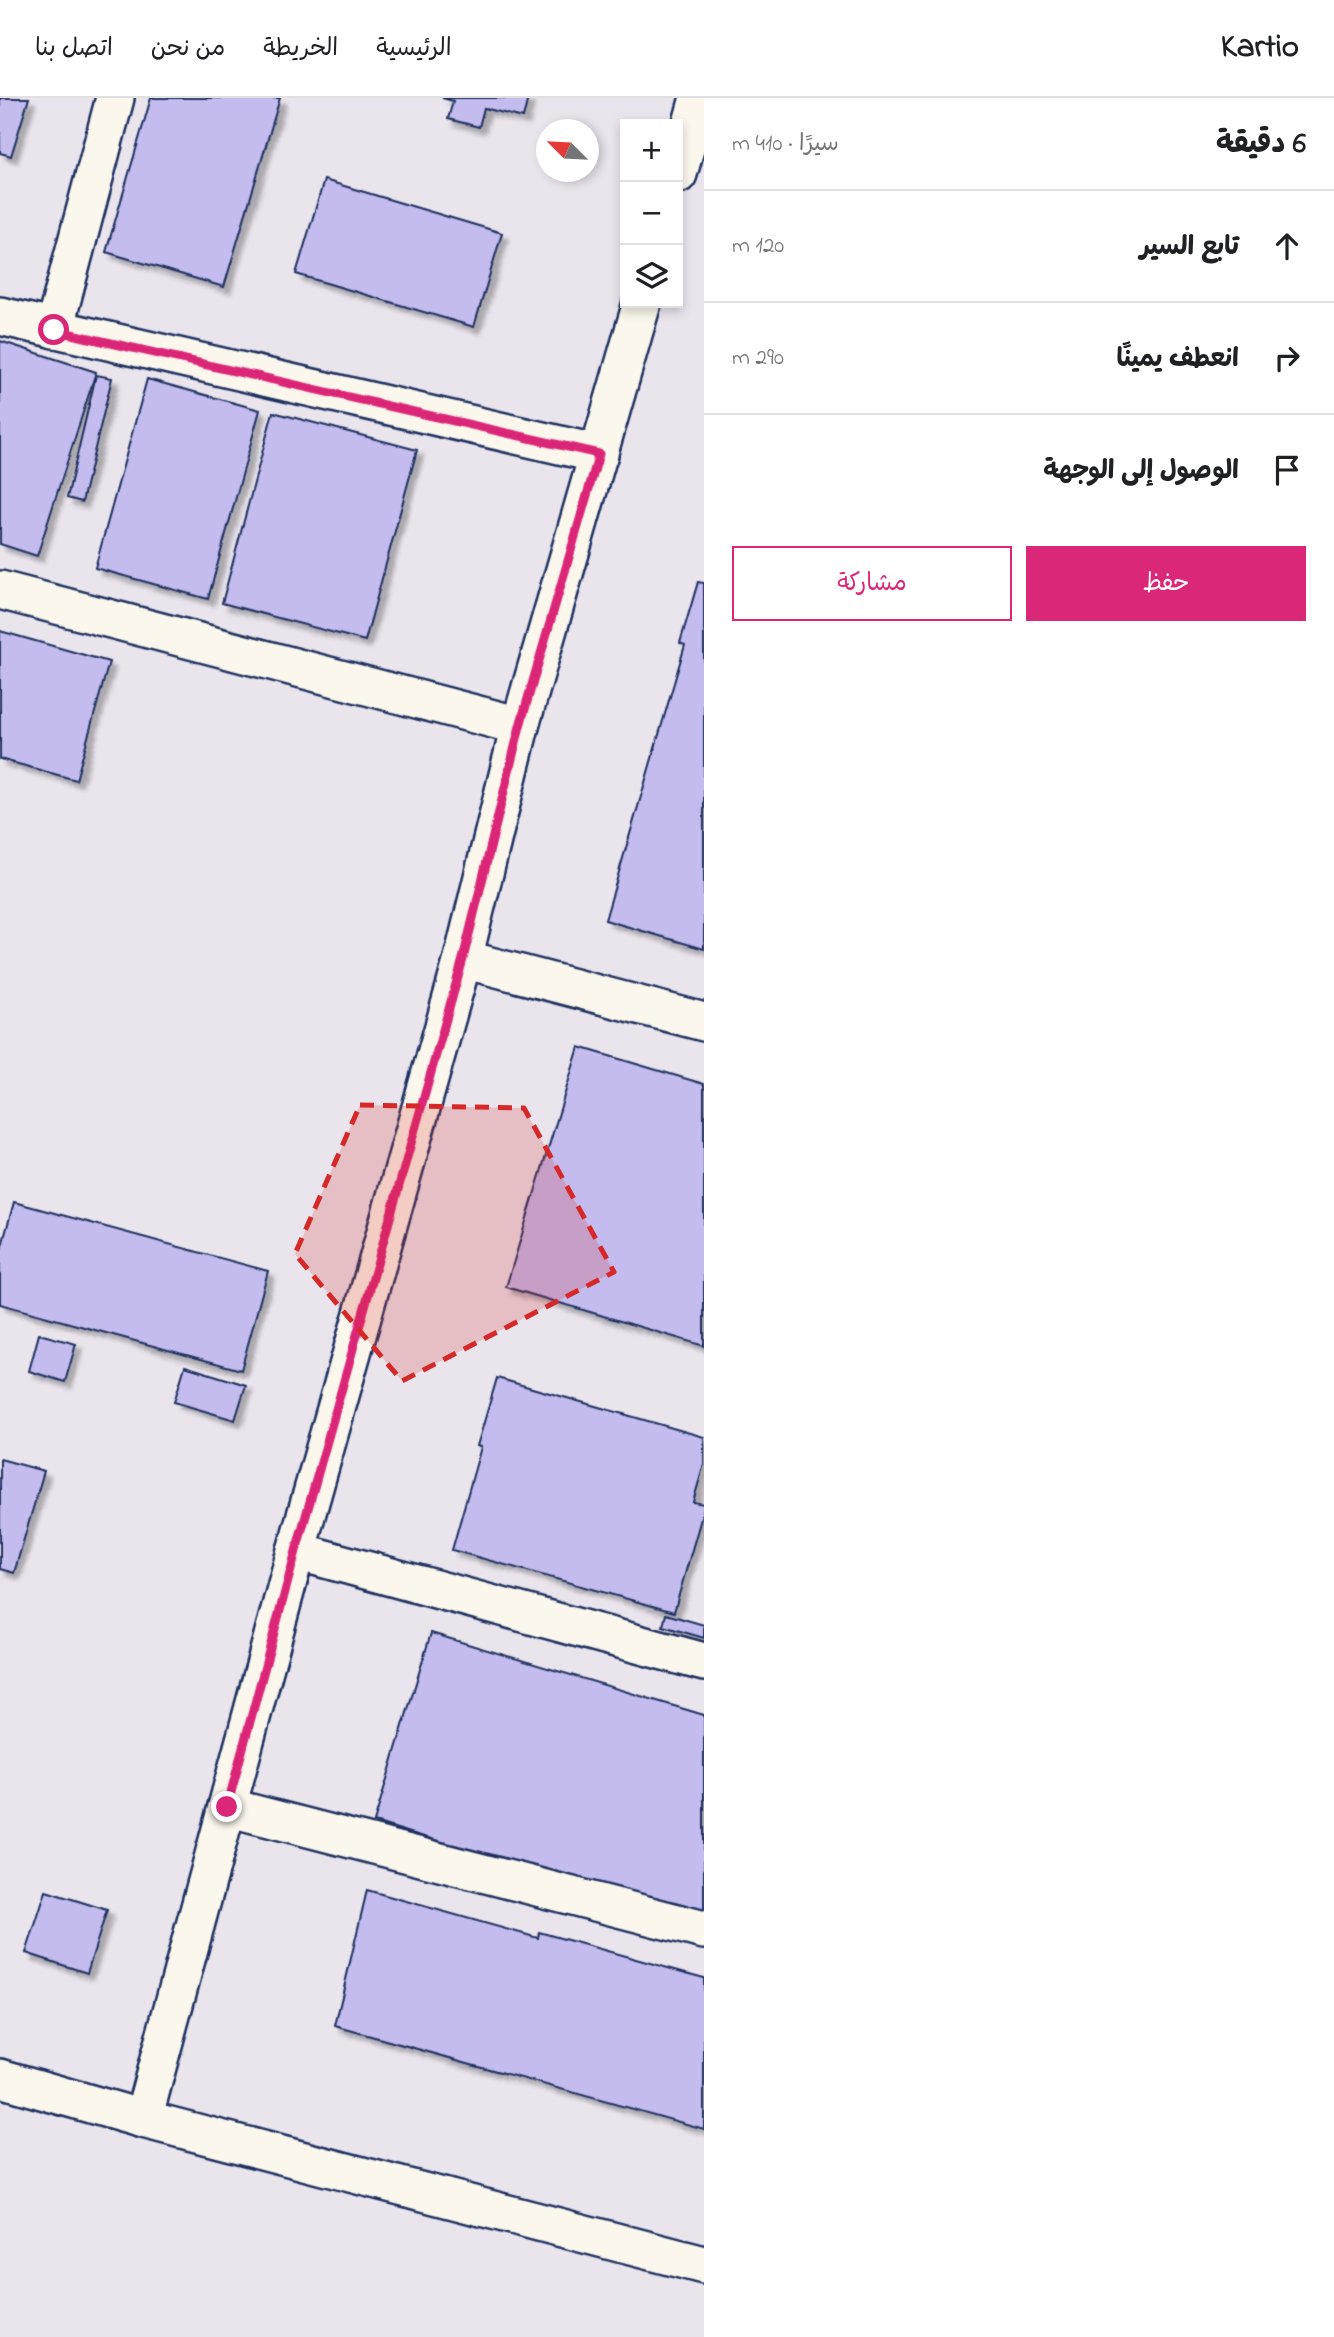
<!DOCTYPE html>
<html lang="ar">
<meta charset="utf-8">
<style>
:root{--surface:#fff;--page:#f6f6f6;--text:#202124;--muted:#757577;--line:#e0e0e0;--accent:#db2777}
body{margin:0;font-family:"Indie Flower","Playpen Sans Arabic",sans-serif;background:var(--page);color:var(--text);direction:rtl}
.controls{position:absolute;right:21px;top:21px;display:grid;overflow:hidden;border-radius:0px;box-shadow:0 4px 10px #0003}
.controls button{width:63px;height:63px;display:grid;place-items:center;padding:0;border:0;border-bottom:2px solid var(--line);background:var(--surface);color:var(--text);font:35px sans-serif}
.compass{position:absolute;left:536px;top:21px;width:63px;height:63px;border-radius:50%;background:var(--surface);box-shadow:0 4px 10px #0003;rotate:294deg}
.stop{position:absolute;width:21px;height:21px;margin:-16px;border:5px solid #db2777;border-radius:50%;background:#fff}
.stop.end{background:#db2777;border-color:#fff;box-shadow:0 2px 7px #0008}
.list{margin:0;padding:0;list-style:none}
h2{display:flex;justify-content:space-between;align-items:center;height:91px;margin:0;padding:0 28px;font-size:30px}
h2 small{font-size:23px;font-weight:400;color:var(--muted)}
.list li{display:grid;grid-template-columns:46px 1fr auto;gap:21px;align-items:center;box-sizing:border-box;height:112px;padding:0 28px;border-top:2px solid var(--line)}
.list b{display:block;font-size:26px;white-space:nowrap}
.list em{font-size:23px;font-style:normal;color:var(--muted)}
.actions{display:flex;gap:14px;padding:21px 28px}
.actions a{flex:1;padding:16px 0;border:2px solid var(--accent);border-radius:0px;text-align:center;font-size:24px;color:var(--accent)}
.actions .main{background:var(--accent);color:#fff}
.icon{flex:none;width:38px;height:38px;fill:none;stroke:currentColor;stroke-width:2;stroke-linecap:round;stroke-linejoin:round}
.map{position:relative;flex:none;width:704px;height:2239px;overflow:hidden;direction:ltr}
header{display:flex;align-items:center;gap:42px;box-sizing:border-box;height:98px;padding:0 35px;background:var(--surface);border-bottom:2px solid var(--line)}
header strong{font-size:33px}
nav{display:flex;gap:38px;margin-inline-start:auto;font-size:24px}
main{display:flex}
aside{flex:1;background:var(--surface)}
.map>svg:first-child{display:block}
.building{fill:#c4bcee;stroke:#1b2f5e;stroke-width:2;filter:url(#shadow)}
.lines{fill:none;stroke-linecap:round;stroke-linejoin:round}
.street-casing{stroke:#1b2f5e;stroke-width:42}
.street{stroke:#fbf7ec;stroke-width:37}
.route{stroke:#db2777;stroke-width:9}
.marked{fill:#d62828;fill-opacity:0.2;stroke:#d62828;stroke-width:5;stroke-dasharray:14 9;stroke-linejoin:round}
</style>
<header>
<strong>Kartio</strong>
<nav><a>الرئيسية</a><a>الخريطة</a><a>من نحن</a><a>اتصل بنا</a></nav>
</header>
<main>
<aside>
<h2>6 دقيقة<small>سيرًا · 410 m</small></h2>
<ul class="list">
<li><svg class="icon" aria-label="ahead" viewBox="0 0 24 24"><path d="M12 20V5M6 11l6-6 6 6"/></svg><div><b>تابع السير</b></div><em>120 m</em></li>
<li><svg class="icon" aria-label="right" viewBox="0 0 24 24"><path d="M7 20v-9h11M14 6l5 5-5 5"/></svg><div><b>انعطف يمينًا</b></div><em>290 m</em></li>
<li><svg class="icon" aria-label="arrive" viewBox="0 0 24 24"><path d="M6 21V4h12l-3 4 3 4H6"/></svg><div><b>الوصول إلى الوجهة</b></div></li>
</ul>
<div class="actions"><a class="main">حفظ</a><a>مشاركة</a></div>
</aside>
<div class="map">
<svg width="704" height="2239" viewBox="0 0 704 2239">
<defs>
<filter id="shadow"><feDropShadow dx="6" dy="6" stdDeviation="2" flood-color="#0004"/></filter>
</defs>
<rect width="100%" height="100%" fill="#eae5ed"/>
<filter id="ink" filterUnits="userSpaceOnUse"><feTurbulence type="fractalNoise" baseFrequency=".0143" numOctaves="2"/><feDisplacementMap in="SourceGraphic" scale="14" xChannelSelector="R" yChannelSelector="G"/><feConvolveMatrix kernelMatrix="1 2 1 2 8 2 1 2 1" color-interpolation-filters="sRGB"/></filter>
<g filter="url(#ink)">
<!-- building -->
<g class="building">
<polygon points="0,0 29,0 11,58 0,55"/>
<polygon points="151,0 280,0 224,189 106,154"/>
<polygon points="442,0 528,0 523,20 484,10 479,29 448,21 453,3"/>
<polygon points="324,82 502,135 474,229 296,176"/>
<polygon points="0,243 96,274 37,458 0,446"/>
<polygon points="96,277 112,280 82,404 67,400"/>
<polygon points="147,281 260,312 208,501 95,470"/>
<polygon points="273,314 417,352 365,543 222,505"/>
<polygon points="698,484 704,485 704,851 605,822 685,547 680,545"/>
<polygon points="0,533 109,564 76,682 0,661"/>
<polygon points="579,949 704,986 704,1248 506,1189"/>
<polygon points="14,1104 268,1173 241,1272 0,1206 0,1155"/>
<polygon points="39,1236 76,1246 65,1284 29,1273"/>
<polygon points="185,1268 246,1287 235,1322 174,1304"/>
<polygon points="497,1280 704,1339 704,1366 693,1404 704,1406 704,1410 674,1514 452,1452 481,1349 477,1348"/>
<polygon points="0,1361 44,1373 14,1475 0,1471"/>
<polygon points="666,1516 704,1527 704,1540 663,1528"/>
<polygon points="431,1535 704,1617 704,1823 374,1724"/>
<polygon points="367,1792 538,1840 539,1834 704,1880 704,2031 335,1928"/>
<polygon points="46,1793 107,1812 87,1875 26,1855"/>
</g>
<g class="lines">
<!-- street casing -->
<g class="street-casing">
<g id="street">
<polyline points="678,76 699,0"/>
<polyline points="0,218 599,356"/>
<polyline points="54,231 115,0"/>
<polyline points="0,492 520,628"/>
<polyline points="463,861 704,924"/>
<polyline points="296,1453 704,1564"/>
<polyline points="227,1709 704,1832"/>
<polyline points="0,1980 143,2021 704,2167"/>
<polyline points="143,2021 296,1453 463,861 520,628 642,205"/>
</g>
</g>
<!-- street -->
<use href="#street" class="street"/>
</g>
</g>
<g class="lines" filter="url(#ink)">
<!-- route -->
<polyline class="route" points="54,232 599,356 520,628 463,861 296,1453 227,1709"/>
</g>
<!-- marked area -->
<path class="marked" d="M360,1007L524,1010L614,1174L402,1283L295,1156Z"/>
</svg>
<div class="controls">
<button>+</button>
<button>−</button>
<button><svg class="icon" aria-label="layers" viewBox="0 0 24 24"><path d="M12 4l9 5-9 5-9-5zM3 14l9 5 9-5"/></svg></button>
</div>
<svg class="compass" viewBox="-18 -18 36 36"><path d="M0-13l5 13h-10z" fill="#e53935"/><path d="M0 13l5-13h-10z" fill="#757577"/></svg>
<div class="stop" style="left:54px;top:232px"></div>
<div class="stop end" style="left:227px;top:1709px"></div>
</div>
</main>
